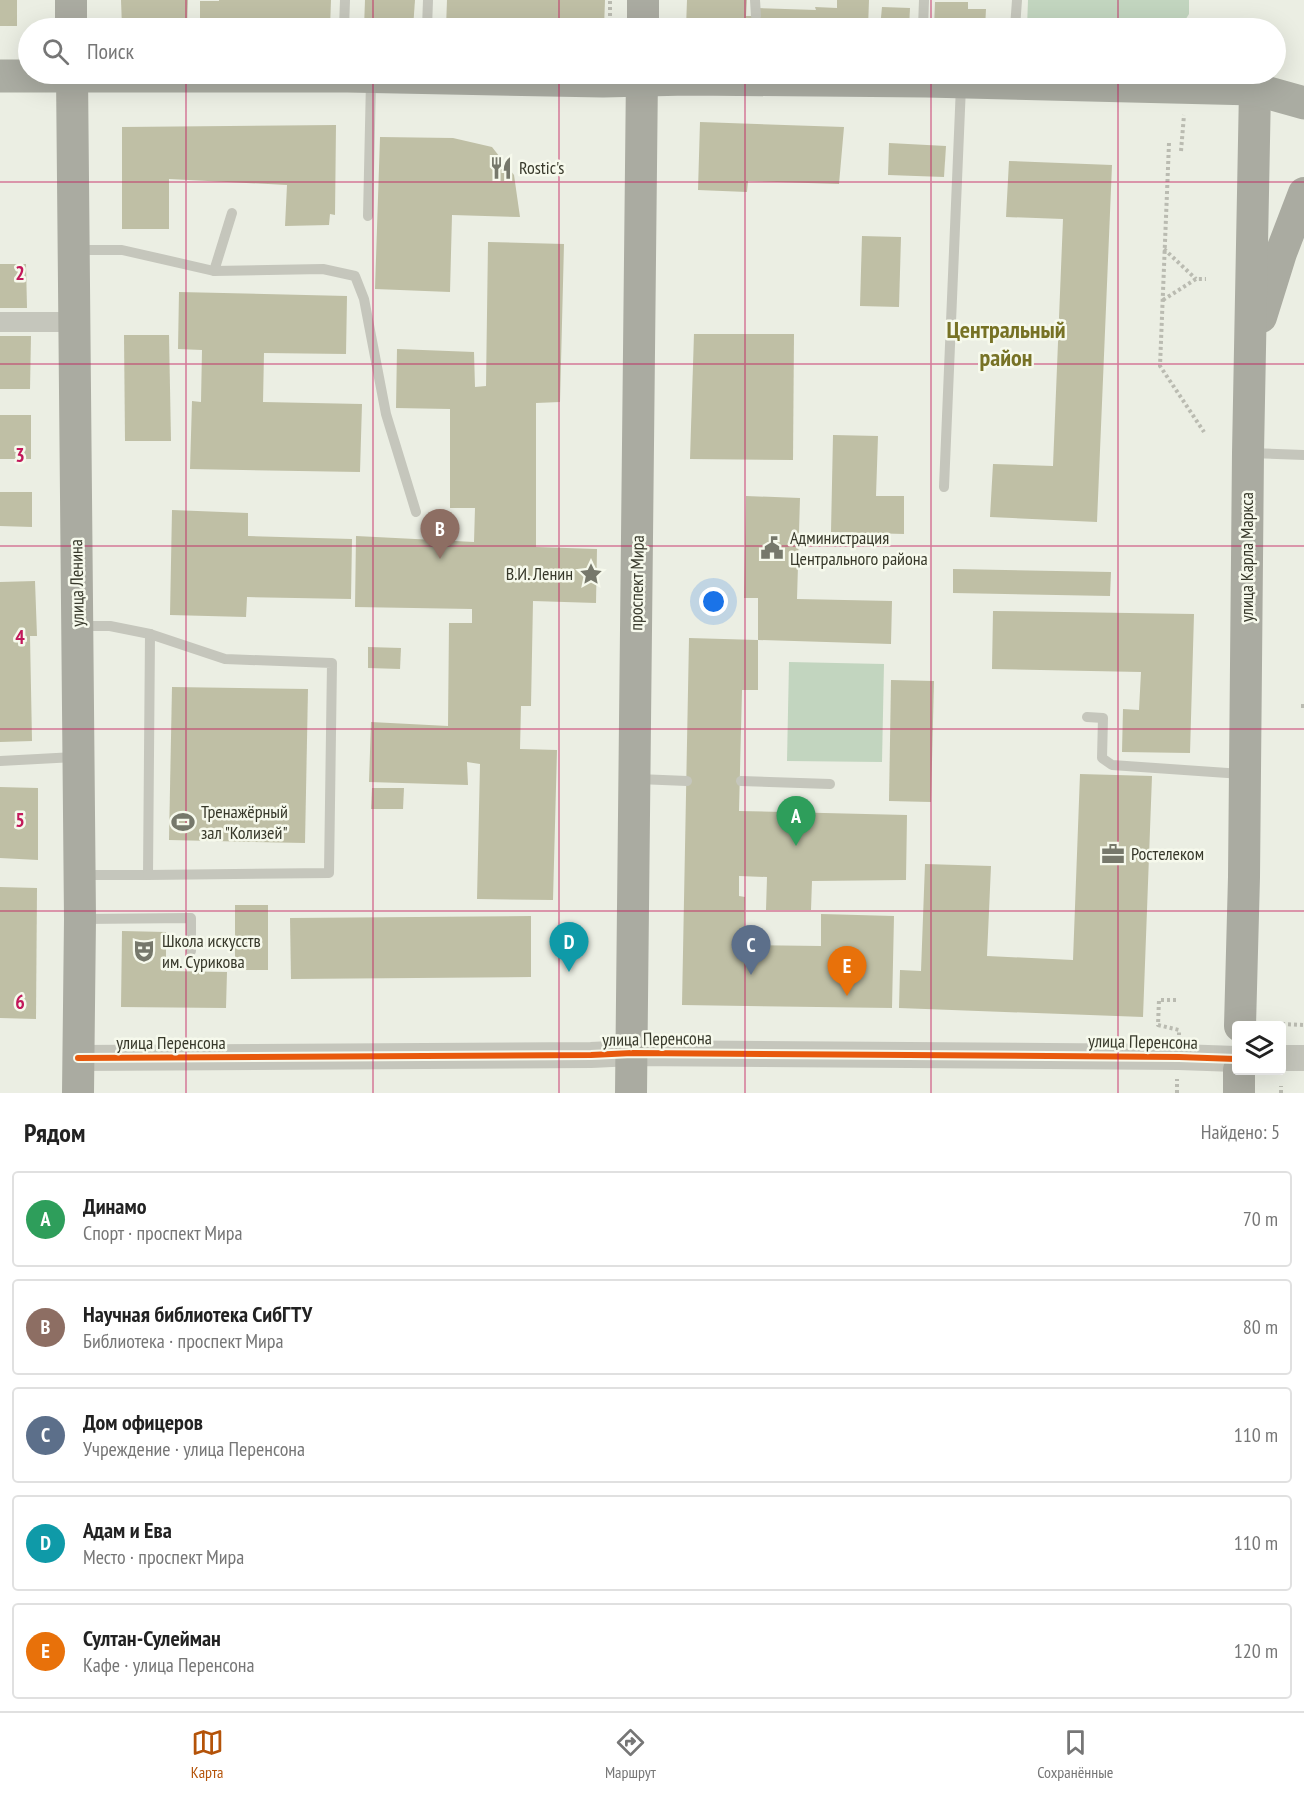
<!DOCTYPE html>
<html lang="ru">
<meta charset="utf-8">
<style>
:root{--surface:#fff;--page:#f6f6f6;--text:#222;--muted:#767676;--line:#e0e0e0;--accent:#b45309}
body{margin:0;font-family:"PT Sans Narrow",sans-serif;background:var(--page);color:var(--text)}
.controls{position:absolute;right:18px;bottom:18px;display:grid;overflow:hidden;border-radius:6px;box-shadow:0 6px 24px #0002}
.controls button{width:54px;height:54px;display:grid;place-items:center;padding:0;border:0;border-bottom:2px solid var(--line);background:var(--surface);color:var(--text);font:30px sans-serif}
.you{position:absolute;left:714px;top:602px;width:21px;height:21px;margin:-15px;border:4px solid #fff;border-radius:50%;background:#1a73e8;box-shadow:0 0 0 9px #1a73e833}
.badge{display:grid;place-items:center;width:39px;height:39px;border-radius:50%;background:var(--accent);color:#fff;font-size:20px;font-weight:700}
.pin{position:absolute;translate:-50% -50px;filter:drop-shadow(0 2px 3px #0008)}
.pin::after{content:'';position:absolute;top:32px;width:21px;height:18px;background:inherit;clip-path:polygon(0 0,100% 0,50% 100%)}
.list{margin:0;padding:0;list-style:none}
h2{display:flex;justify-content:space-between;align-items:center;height:78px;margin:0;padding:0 24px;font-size:26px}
h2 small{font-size:20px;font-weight:400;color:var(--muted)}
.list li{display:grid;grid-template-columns:39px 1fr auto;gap:18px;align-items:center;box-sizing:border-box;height:96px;margin:0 12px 12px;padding:0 12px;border:2px solid var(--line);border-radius:6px}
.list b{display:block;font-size:22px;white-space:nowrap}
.list p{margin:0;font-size:20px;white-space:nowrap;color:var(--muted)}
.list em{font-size:20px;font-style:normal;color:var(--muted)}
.icon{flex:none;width:33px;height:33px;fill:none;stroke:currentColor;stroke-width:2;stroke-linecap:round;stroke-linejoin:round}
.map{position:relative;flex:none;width:1304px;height:1093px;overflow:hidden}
.search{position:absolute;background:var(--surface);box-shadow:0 6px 24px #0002;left:18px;right:18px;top:18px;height:66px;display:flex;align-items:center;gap:15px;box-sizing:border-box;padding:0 21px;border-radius:33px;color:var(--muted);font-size:22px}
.sheet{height:618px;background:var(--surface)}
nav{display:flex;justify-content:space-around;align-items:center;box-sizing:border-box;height:84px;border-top:2px solid var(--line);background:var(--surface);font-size:16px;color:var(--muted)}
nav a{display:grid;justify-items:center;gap:3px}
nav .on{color:var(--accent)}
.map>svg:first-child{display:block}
.green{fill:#c2d5bf}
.building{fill:#bfbfa5}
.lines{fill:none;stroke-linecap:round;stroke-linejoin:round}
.path{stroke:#babbb1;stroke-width:4;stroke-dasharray:3 3;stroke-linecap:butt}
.service{stroke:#c5c6bc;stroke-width:10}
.minor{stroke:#c5c6bc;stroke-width:20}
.tertiary{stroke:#c5c6bc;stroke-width:26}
.primary{stroke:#aaaba1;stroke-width:32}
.trunk{stroke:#aaaca2;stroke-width:33}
.cycleway-casing{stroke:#f6f9ec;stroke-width:10}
.cycleway{stroke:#e8590c;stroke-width:6}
.grid{fill:none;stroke:#c2185b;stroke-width:1.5;stroke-opacity:0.55}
.labels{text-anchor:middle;stroke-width:5;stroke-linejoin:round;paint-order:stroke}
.poi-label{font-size:18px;fill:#37382a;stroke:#f6f9ec;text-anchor:start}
.street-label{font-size:18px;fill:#37382a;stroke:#f6f9ec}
.district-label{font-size:24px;font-weight:bold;fill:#777225;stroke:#f6f9ec}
.grid-label{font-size:20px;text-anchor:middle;font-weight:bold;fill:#c2185b;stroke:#f6f9ec;stroke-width:5;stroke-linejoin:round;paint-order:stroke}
</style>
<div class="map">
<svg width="1304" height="1093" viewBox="0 0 1304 1093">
<rect width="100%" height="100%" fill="#ebeee3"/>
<!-- green -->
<g class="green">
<polygon points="1028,0 1189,0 1189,14 1180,28 1027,28"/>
<polygon points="789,662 884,664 882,762 787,761"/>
</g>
<!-- building -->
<g class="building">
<rect x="0" y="0" width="17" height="26"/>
<polygon points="121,0 188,0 187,26 122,27"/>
<polygon points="219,0 331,0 330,28 200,26 200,1 219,1"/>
<polygon points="365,0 415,0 413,28 364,28"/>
<polygon points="447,0 605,0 604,28 446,28"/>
<polygon points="687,0 747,0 746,16 756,16 756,8 816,10 815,7 837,8 837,0 869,0 868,28 686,28"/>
<polygon points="935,2 968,2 968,9 986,9 985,28 934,28"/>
<polygon points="882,7 910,8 909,28 880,28"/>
<polygon points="700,122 844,127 839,184 748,181 747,192 698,190"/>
<polygon points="336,125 335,215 330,214 329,225 285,226 287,185 169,179 169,229 122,229 122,127"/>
<polygon points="380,137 453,138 492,147 514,175 520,217 452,215 450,292 375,289"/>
<polygon points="889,143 946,146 944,177 888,175"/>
<polygon points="1009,161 1112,165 1097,522 990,517 993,464 1053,466 1063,219 1006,217"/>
<polygon points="862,236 901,237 899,307 860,306"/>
<polygon points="488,242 564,244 560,402 536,403 536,547 597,549 596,603 533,601 531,706 521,706 520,749 557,750 553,900 477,899 480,764 467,762 468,785 369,782 371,722 448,726 449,623 472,623 472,609 355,607 356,536 474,542 475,508 450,508 450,409 396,408 397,349 474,352 475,387 486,386"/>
<polygon points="0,264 26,264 27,308 0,308"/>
<polygon points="179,292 347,296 346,354 264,353 263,402 362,404 360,472 190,469 192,401 201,402 202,350 178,349"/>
<polygon points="694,334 794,334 793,460 690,459"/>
<polygon points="124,335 169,335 171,441 125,441"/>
<polygon points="0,336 31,336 30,389 0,389"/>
<rect x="0" y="415" width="31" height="44"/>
<polygon points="833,435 878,436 876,496 904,496 904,534 831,532"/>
<polygon points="0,492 32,492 32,527 0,526"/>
<polygon points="746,496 800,498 797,599 892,601 891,644 758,640 758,598 744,598"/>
<polygon points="172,510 248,513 248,536 352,539 351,599 247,597 246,617 170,615"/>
<polygon points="953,569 1111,572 1110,596 953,593"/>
<polygon points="35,581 37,636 30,636 32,741 0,742 0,582"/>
<polygon points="993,611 1194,614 1190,753 1122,752 1123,709 1139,710 1141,672 992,669"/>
<polygon points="689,638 758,640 758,690 742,690 739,811 907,815 906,880 812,881 811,910 766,910 767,877 739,876 739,896 745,897 744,945 821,946 821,914 894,916 892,1008 682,1005"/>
<polygon points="368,647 401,648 400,669 368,668"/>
<polygon points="891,680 934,681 931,802 889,801"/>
<polygon points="172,687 308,689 305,843 169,840"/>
<polygon points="1080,774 1152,776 1143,1017 899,1008 900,970 921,971 925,864 991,866 987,956 1073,960"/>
<polygon points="0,787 38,788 38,860 0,858"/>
<polygon points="372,788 404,788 403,809 371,809"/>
<polygon points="0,887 37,888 36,1019 0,1018"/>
<rect x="235" y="905" width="33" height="65"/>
<polygon points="531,916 531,977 291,979 290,918"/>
<polygon points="122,931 166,932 166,971 227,972 226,1008 121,1007"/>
</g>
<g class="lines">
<!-- path -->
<g class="path">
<polyline points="610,28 610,0"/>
<polyline points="1169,143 1160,366 1204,432"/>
<polyline points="1181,151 1184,115"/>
<polyline points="1164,249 1196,279"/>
<polyline points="1163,300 1196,279 1206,279"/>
<polyline points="1301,706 1304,706"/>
<polyline points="1176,1000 1159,1000 1158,1025 1179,1030 1179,1035"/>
<polyline points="1283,1031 1283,1024 1304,1025"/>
<polyline points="1177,1093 1177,1079"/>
<polyline points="1281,1093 1281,1086"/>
</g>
<!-- service -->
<g class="service">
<polyline points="755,0 756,16"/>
<polyline points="344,28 345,0"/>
<polyline points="427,28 428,0"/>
<polyline points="923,28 924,0"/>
<polyline points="1015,28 1017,0"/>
<polyline points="368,216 371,81"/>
<polyline points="77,250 122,250 214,271 323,269 355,276 364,299 386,414 416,512"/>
<polyline points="214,271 232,213"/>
<polyline points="1251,453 1304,455"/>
<polyline points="944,487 961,86"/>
<polyline points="81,626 110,626 150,634 148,875 82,875"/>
<polyline points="1087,717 1103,718 1102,758 1112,765 1242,774"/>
<polyline points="0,761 75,757"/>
<polyline points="638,779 687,781"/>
<polyline points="741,781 830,784"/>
<polyline points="148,875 329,873 332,663 225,659 150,634"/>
<polyline points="83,919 191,918 191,951"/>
</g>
<!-- minor -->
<polyline class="minor" points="0,322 74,322"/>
<!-- tertiary -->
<g class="tertiary">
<polyline points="78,1058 591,1055 632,1053 1179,1057 1236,1059"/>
<polyline points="1282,1058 1304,1058"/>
</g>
<!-- primary -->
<g class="primary">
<polyline points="71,0 71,28"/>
<polyline points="643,28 643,0"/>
<polyline points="72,74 80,919 78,1093"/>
<polyline points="1261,317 1281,253 1304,193"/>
<polyline points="1240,1026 1244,877 1248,453 1255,89"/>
<polyline points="631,1093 642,74"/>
<polyline points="1239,1093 1239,1070"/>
</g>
<!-- trunk -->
<polyline class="trunk" points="0,76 347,76 603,81 688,79 926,81 1255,89 1304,103"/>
<!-- cycleway casing -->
<g class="cycleway-casing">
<polyline id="cycleway" points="78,1058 591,1055 632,1053 1179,1057 1236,1059"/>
</g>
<!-- cycleway -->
<use href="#cycleway" class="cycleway"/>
</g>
<!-- grid -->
<path class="grid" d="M186,0V28M373,0V28M559,0V28M745,0V28M931,0V28M1118,0V28M186,74V1093M373,74V1093M559,74V1093M745,74V1093M931,74V1093M1118,74V1093M0,182H1304M0,364H1304M0,546H1304M0,729H1304M0,911H1304"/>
<!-- icons -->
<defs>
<g id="restaurant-bare" transform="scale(1.8)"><path d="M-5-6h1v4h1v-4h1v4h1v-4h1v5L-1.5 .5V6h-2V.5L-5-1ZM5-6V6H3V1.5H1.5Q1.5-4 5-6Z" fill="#76786b" stroke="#f6f9ec" stroke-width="2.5" paint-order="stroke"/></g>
<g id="civic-bare" transform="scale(1.8)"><path d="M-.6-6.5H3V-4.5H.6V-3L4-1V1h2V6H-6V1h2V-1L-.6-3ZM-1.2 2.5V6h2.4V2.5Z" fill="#76786b" stroke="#f6f9ec" stroke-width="2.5" paint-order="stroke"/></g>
<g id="sight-bare" transform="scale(1.8)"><path d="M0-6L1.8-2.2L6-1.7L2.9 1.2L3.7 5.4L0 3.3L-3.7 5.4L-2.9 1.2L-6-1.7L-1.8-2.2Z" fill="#76786b" stroke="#f6f9ec" stroke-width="2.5" paint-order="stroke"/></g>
<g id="stadium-bare" transform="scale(1.8)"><path d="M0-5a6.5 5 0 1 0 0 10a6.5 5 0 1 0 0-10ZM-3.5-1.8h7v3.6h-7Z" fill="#76786b" stroke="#f6f9ec" stroke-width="2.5" paint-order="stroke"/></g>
<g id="office-bare" transform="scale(1.8)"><path d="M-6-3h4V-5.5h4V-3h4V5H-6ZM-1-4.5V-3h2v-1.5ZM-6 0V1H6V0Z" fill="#76786b" stroke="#f6f9ec" stroke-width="2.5" paint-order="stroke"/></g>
<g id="theatre-bare" transform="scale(1.8)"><path d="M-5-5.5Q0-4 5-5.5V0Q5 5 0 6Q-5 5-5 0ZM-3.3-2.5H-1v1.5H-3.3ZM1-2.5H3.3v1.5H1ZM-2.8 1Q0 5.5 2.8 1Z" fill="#76786b" stroke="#f6f9ec" stroke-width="2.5" paint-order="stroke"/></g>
</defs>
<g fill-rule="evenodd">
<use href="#restaurant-bare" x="501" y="168"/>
<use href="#civic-bare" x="772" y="548"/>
<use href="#sight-bare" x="591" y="574"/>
<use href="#stadium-bare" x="183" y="822"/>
<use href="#office-bare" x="1113" y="854"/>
<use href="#theatre-bare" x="144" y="951"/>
</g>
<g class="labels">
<!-- poi labels -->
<g class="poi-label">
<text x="519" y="174">Rostic's</text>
<text x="790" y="544">Администрация<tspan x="790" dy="21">Центрального района</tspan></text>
<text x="573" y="580" text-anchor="end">В.И. Ленин</text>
<text x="201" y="818">Тренажёрный<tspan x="201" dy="21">зал "Колизей"</tspan></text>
<text x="1131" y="860">Ростелеком</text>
<text x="162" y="947">Школа искусств<tspan x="162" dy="21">им. Сурикова</tspan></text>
</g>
<!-- street labels -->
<g class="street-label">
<text transform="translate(1247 557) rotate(-90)" y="6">улица Карла Маркса</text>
<text transform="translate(77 583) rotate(-91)" y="6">улица Ленина</text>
<text transform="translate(637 583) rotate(-89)" y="6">проспект Мира</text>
<text transform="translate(657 1039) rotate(-1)" y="6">улица Перенсона</text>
<text transform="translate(1143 1042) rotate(1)" y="6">улица Перенсона</text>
<text x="171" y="1049">улица Перенсона</text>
</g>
<!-- district labels -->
<g class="district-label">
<text x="1006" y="338">Центральный<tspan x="1006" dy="28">район</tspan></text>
</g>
</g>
<g class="grid-label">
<text x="20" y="280">2</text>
<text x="20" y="462">3</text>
<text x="20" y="644">4</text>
<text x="20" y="827">5</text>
<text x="20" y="1009">6</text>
</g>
</svg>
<div class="controls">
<button><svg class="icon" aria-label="layers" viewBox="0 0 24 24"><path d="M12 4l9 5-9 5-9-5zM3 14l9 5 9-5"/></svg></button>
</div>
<div class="you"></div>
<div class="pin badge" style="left:796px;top:846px;background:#2e9e5b">A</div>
<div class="pin badge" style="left:440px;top:559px;background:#8d6e63">B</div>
<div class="pin badge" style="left:751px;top:975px;background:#5c6f8a">C</div>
<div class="pin badge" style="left:569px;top:972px;background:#0f9aa8">D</div>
<div class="pin badge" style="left:847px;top:996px;background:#e8710a">E</div>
<div class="search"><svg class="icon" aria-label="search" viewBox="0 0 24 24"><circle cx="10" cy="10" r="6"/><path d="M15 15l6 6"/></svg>Поиск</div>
</div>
<section class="sheet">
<h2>Рядом<small>Найдено: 5</small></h2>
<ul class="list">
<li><span class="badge" style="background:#2e9e5b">A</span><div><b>Динамо</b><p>Спорт · проспект Мира</p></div><em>70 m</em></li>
<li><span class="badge" style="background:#8d6e63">B</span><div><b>Научная библиотека СибГТУ</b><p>Библиотека · проспект Мира</p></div><em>80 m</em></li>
<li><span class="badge" style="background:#5c6f8a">C</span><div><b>Дом офицеров</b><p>Учреждение · улица Перенсона</p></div><em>110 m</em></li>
<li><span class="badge" style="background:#0f9aa8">D</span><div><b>Адам и Ева</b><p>Место · проспект Мира</p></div><em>110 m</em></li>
<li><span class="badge" style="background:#e8710a">E</span><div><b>Султан-Сулейман</b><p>Кафе · улица Перенсона</p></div><em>120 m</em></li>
</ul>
</section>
<nav>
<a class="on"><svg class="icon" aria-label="map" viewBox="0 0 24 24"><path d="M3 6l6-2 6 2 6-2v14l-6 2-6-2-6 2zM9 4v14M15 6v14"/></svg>Карта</a>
<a><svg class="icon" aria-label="directions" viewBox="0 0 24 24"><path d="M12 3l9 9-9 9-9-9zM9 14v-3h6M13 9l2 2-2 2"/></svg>Маршрут</a>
<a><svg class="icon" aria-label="saved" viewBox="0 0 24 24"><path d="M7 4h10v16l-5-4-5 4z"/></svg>Сохранённые</a>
</nav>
